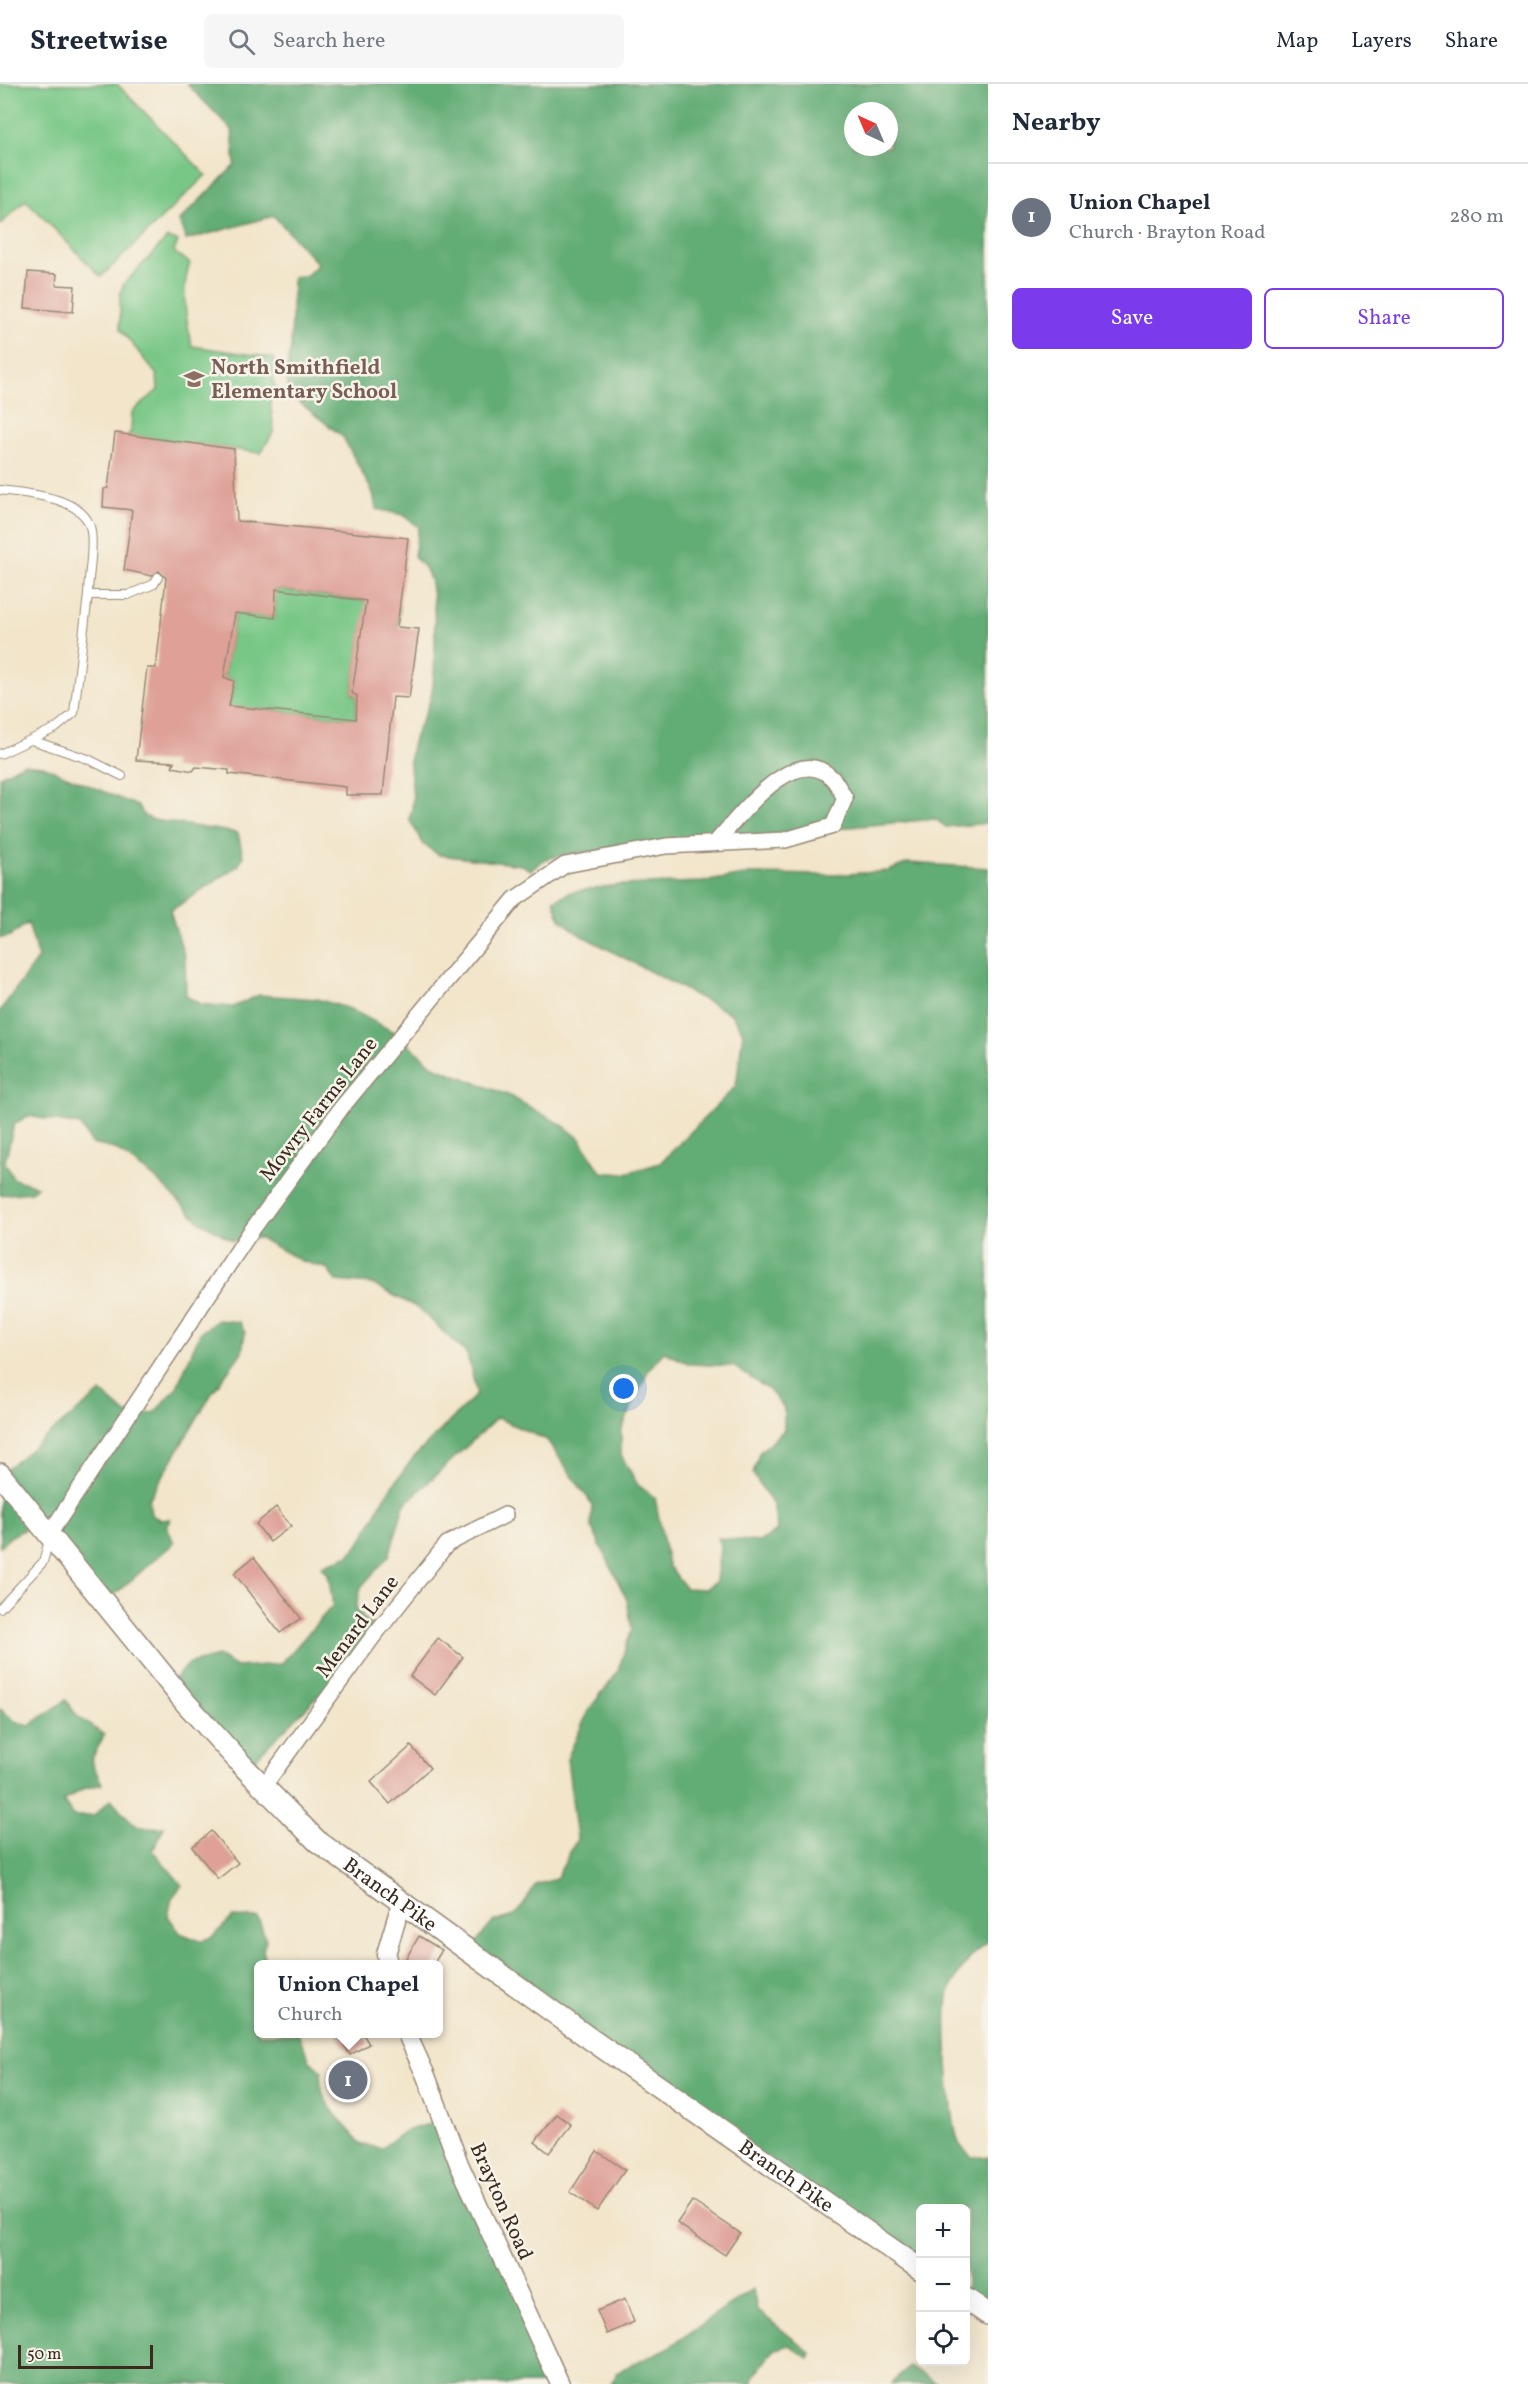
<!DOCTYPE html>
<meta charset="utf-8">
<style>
:root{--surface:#fff;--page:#f6f6f7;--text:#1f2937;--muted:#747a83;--line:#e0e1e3;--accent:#7c3aed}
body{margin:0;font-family:Vollkorn,serif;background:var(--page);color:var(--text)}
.controls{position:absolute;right:18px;bottom:18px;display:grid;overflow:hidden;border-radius:9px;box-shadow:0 6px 24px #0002}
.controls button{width:54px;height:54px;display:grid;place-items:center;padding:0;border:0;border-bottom:2px solid var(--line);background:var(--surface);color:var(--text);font:30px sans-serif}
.compass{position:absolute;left:844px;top:18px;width:54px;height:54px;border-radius:50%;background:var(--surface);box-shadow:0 6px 24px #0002;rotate:316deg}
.scale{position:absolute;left:18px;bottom:15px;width:135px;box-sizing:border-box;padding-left:6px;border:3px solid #3b2a1e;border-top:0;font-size:16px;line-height:21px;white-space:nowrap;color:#3b2a1e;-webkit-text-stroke:4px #f7f3e8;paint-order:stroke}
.you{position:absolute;left:624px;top:1305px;width:21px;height:21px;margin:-15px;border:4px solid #fff;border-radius:50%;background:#1a73e8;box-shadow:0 0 0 9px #1a73e833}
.badge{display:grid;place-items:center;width:39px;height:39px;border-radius:50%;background:var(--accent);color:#fff;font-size:20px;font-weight:700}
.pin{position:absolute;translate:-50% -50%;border:3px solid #fff;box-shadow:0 2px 6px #0006}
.popup{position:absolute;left:254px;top:1876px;width:189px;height:78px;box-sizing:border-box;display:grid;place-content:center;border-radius:9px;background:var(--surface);filter:drop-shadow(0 2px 4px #0005);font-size:20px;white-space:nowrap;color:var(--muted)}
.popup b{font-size:22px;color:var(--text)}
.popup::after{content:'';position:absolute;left:50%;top:100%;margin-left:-12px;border:12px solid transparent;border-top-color:var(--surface)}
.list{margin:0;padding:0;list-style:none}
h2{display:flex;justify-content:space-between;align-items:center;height:78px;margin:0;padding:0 24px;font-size:26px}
h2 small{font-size:20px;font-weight:400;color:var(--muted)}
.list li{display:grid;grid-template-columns:39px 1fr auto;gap:18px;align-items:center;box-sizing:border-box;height:108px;padding:0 24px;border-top:2px solid var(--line)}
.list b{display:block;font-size:22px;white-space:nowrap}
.list p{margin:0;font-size:20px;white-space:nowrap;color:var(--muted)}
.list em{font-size:20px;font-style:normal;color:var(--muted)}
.actions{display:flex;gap:12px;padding:18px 24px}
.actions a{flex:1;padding:14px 0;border:2px solid var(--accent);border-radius:9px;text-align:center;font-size:21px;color:var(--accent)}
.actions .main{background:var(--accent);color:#fff}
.icon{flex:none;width:33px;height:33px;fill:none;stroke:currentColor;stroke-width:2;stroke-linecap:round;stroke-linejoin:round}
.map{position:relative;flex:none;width:988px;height:2300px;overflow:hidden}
header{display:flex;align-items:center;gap:36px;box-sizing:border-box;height:84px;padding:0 30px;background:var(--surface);border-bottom:2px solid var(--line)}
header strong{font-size:28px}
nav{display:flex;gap:33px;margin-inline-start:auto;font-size:21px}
.search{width:420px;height:54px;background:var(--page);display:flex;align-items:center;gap:15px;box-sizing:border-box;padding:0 21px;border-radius:9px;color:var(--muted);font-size:22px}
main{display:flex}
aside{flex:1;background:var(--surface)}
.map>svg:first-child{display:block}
.green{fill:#79c787;stroke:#5a7852;stroke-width:1.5}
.forest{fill:#62ac74;stroke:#4e6b49;stroke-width:1.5;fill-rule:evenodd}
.building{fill:#dea097;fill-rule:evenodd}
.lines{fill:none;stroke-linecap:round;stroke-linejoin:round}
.service-casing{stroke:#968874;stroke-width:10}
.minor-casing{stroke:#968874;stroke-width:18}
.tertiary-casing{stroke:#968874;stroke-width:21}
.secondary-casing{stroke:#968874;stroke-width:24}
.service{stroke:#fff;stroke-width:8}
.minor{stroke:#fff;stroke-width:15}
.tertiary{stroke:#fff;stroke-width:18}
.secondary{stroke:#fff;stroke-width:21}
.labels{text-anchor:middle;stroke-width:5;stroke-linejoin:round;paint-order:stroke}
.education-label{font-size:21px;font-weight:bold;fill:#785e54;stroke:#f7f3e8;text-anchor:start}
.street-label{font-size:21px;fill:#3b2a1e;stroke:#f7f3e8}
</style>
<header>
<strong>Streetwise</strong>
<div class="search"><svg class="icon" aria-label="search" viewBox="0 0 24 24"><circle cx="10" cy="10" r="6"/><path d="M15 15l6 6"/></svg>Search here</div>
<nav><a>Map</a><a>Layers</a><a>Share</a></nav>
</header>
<main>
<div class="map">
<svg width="988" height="2300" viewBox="0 0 988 2300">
<rect width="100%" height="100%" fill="#f7f3e8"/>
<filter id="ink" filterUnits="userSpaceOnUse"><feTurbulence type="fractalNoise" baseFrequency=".0167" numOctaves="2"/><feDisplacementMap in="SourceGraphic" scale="12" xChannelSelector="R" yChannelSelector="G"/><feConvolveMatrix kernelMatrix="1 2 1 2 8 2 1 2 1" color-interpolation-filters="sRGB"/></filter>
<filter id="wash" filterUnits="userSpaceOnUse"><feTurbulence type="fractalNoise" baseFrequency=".008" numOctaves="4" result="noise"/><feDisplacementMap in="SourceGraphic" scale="24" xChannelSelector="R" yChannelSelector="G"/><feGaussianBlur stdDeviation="1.35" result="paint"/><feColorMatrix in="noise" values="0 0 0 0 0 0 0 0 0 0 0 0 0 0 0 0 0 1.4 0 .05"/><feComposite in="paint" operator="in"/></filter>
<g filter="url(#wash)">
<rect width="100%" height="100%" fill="#f2e5ca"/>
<!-- green -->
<g class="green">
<polygon points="0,0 117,0 206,91 101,193 26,116 0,141"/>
<path d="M167,154L178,157L174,168L190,179C180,207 186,233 192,262L274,274L273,297L276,304L270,316L274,347L261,369L128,351L131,347L132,328L158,306L157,291L120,245V213L123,201Z"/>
<polygon points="276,505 400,522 398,543 363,541 352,609 357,612 356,635 238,623 224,649 234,597 224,593 235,529 275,534"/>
</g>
<!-- forest -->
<g class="forest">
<path d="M187,0H988V739L946,743L935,735L568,770L545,775L531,786L522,781L439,771L424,761L409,735C419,711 405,687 412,662C415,647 425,633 429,619C437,597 437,510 428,490C425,483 418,477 414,472L419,443L403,431L376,425L373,409L343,353L289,310L286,290L291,263L293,193L306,192L318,180L274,132L186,156L179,137L235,81L232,46ZM853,27H889V63H853Z"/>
<path d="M23,680L43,682L138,722L144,732L154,736L238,749L243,773L238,782L170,827L185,874L186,912L200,920L233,923L259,911L317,915L350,925L396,949L433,982L510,1012L564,1042L579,1054L601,1088L623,1090L660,1079L736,1002L743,948L731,930L579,850L560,835L554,816L571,808L618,801L702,798L750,790L834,791L888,787L908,779L988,784V1858C973,1867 952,1896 948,1913C944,1938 950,2037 959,2059C961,2064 968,2069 972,2073H988V2230L966,2215V2124H920V2184L469,1867L494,1837C518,1835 524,1821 535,1801L556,1795L577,1755L567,1675L588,1627L617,1589L632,1545L627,1516L591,1442L592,1420L547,1356L497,1334L404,1421L389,1472L361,1503L356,1523L365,1536L373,1542L332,1598L246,1684L170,1598L190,1579L218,1572L236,1583L281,1580L333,1521L328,1490L322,1482L349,1471L361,1458L384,1414L413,1374L477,1310L467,1270L418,1224L372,1200L336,1197L326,1184L301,1177L260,1154L233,1157L199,1137L156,1095L115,1065L92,1060L80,1041L28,1032L14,1040L5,1078L14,1095L37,1102L31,1108L0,1111V927L38,874L28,839L10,852L0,854V692ZM664,1268L690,1280L733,1282L769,1306L784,1324V1346L759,1369L753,1390L773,1421L777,1442L776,1448L759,1458L718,1454L720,1464L716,1497L705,1505L685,1504L668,1481L655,1414L638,1401L621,1371V1347L649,1285Z"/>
<polygon points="218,1236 239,1238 245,1249 242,1268 212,1309 149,1415 151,1431 161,1436 170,1435 167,1443 174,1459 107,1517 39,1437 10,1453 0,1463 0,1390 101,1308 126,1330 154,1329 176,1305 200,1249"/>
<path d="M66,1616L77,1632L104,1651L91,1677L102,1700L83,1705L63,1717L73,1732H94L111,1715C131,1737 132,1746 164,1743L153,1767L182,1801L172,1814L168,1832L180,1849L200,1857L212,1853L233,1833L258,1834L266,1856L263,1866L266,1880H258V1950H298L310,1977L322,1988C313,2014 347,2042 362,2061L382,2064L405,2047L440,2037L560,2300H0V1625L15,1637L29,1642Z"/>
<polygon points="753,2205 757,2226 811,2269 809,2275 790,2261 773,2266 752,2295 753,2300 611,2300 618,2287 666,2265"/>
<polygon points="909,2282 938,2300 891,2300"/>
</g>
<g id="blocks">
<!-- building -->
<g class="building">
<polygon points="28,188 57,190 56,201 75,202 73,228 25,224"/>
<path d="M115,349L234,365L237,437L408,454L397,543L419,545L409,614L393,613L383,711H346V703L229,690V686L196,683L193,687L172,683L174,678L136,676L147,584H156L166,494L159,487L152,492L124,486L132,426L103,423L104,405L108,404ZM276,505L366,517L352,609L357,612L356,635L229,622L234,597L224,593L235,529L275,534Z"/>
<polygon points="276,1423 291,1442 270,1458 256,1440"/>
<polygon points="254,1473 301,1534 280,1549 234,1489"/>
<polygon points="438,1554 463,1573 435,1611 410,1592"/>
<polygon points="411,1662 430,1684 390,1720 371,1698"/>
<polygon points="211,1747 238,1779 218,1795 192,1763"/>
<polygon points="419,1852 442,1866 433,1881 402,1881"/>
<polygon points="337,1950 363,1950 369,1960 350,1971"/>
<polygon points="557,2030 571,2041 549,2069 535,2058"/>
<polygon points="597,2067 625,2086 597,2127 570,2108"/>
<polygon points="692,2117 740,2149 725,2171 677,2139"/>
<polygon points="625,2215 634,2238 607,2250 597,2227"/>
</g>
</g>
</g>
<g filter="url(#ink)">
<use href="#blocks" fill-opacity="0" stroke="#968874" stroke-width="1.5"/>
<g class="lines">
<!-- service casing -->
<g class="service-casing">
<g id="service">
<path d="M0,406C26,410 86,412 91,447C94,468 88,491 88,511H128L154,500L158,493"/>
<polyline points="31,656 88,675 122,692"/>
<polyline points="0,670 56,644 74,629 88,511"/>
<polyline points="0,1524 43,1478 49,1456"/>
</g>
</g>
<!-- minor casing -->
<g class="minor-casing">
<g id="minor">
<path d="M50,1449L249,1150L342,1023L515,815L565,781L666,762L785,756L833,742L845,714C841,708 837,699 832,694C794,656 739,734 715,759"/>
<polyline points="263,1703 372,1554 447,1460 505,1431"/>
</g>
</g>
<!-- tertiary casing -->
<g class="tertiary-casing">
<g id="tertiary">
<polyline points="388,1880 386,1870 401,1820"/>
<polyline points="407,1950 426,1992 459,2080 560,2300"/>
</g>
</g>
<!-- secondary casing -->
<g class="secondary-casing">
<g id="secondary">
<path id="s1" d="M0,1390L185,1618L245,1684L317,1757L589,1954L920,2185"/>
<polyline points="966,2215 988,2230"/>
</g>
</g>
<!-- service -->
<use href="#service" class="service"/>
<!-- minor -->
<use href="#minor" class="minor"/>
<!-- tertiary -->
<use href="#tertiary" class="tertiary"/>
<!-- secondary -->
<use href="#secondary" class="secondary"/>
</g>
</g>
<!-- icons -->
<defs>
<g id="school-bare" transform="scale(1.62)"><path d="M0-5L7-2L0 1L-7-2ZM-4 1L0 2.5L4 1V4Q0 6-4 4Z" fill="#8d6e63" stroke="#f7f3e8" stroke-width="2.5" paint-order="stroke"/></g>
</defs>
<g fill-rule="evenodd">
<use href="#school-bare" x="194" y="295"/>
</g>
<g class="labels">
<!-- education labels -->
<g class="education-label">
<text x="211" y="290">North Smithfield<tspan x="211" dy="24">Elementary School</tspan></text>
</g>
<!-- street labels -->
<g class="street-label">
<text transform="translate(318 1025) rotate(-52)" y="7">Mowry Farms Lane</text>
<text transform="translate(357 1542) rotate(-53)" y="7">Menard Lane</text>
<text dy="7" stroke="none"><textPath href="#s1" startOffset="576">Branch Pike</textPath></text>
<text dy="7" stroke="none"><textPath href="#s1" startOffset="1062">Branch Pike</textPath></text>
<text transform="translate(502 2117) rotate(66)" y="7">Brayton Road</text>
</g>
</g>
</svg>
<div class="controls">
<button>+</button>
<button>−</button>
<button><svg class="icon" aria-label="locate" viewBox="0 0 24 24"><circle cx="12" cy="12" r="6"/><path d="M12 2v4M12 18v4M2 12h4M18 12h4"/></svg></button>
</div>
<svg class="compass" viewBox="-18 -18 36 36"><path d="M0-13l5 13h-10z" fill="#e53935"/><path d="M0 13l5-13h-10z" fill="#747a83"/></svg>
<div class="scale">50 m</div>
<div class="you"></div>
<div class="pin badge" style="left:348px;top:1996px;background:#6b7280">1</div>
<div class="popup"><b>Union Chapel</b>Church</div>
</div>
<aside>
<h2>Nearby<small></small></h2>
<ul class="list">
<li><span class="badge" style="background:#6b7280">1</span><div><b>Union Chapel</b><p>Church · Brayton Road</p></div><em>280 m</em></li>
</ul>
<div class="actions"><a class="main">Save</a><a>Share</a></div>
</aside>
</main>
